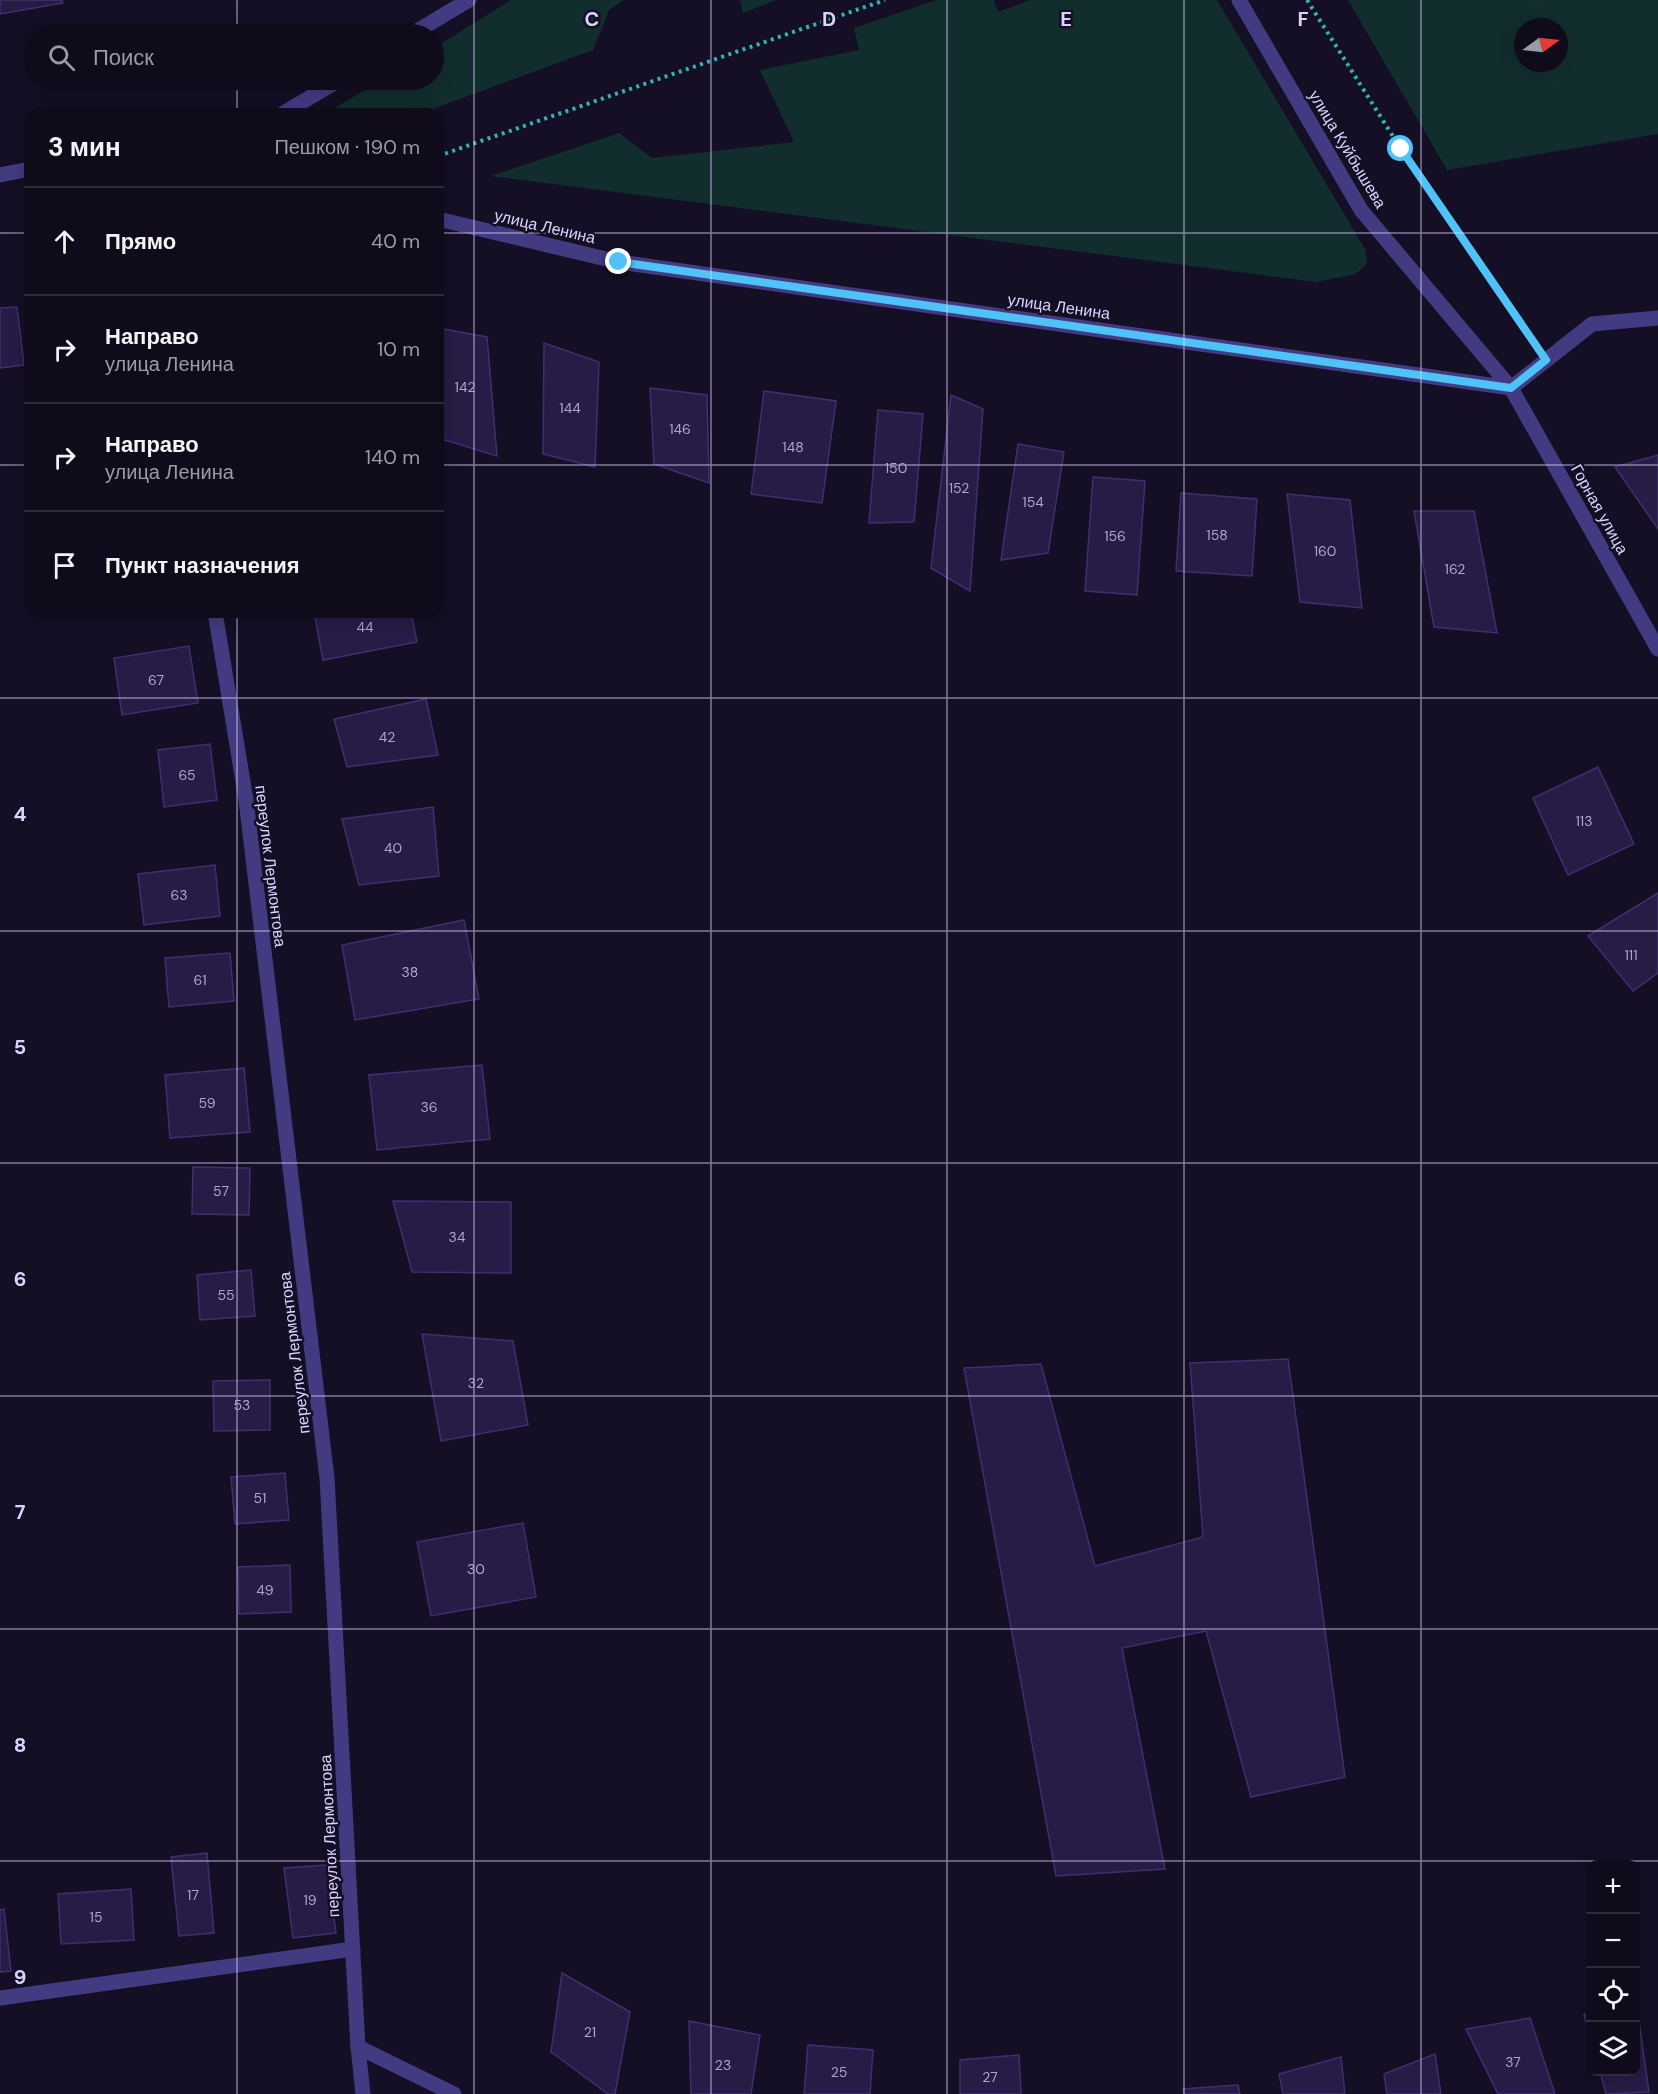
<!DOCTYPE html>
<html lang="ru">
<meta charset="utf-8">
<style>
:root{--surface:#0f0b1b;--page:#1d1928;--text:#f1f3f6;--muted:#9b9ba3;--line:#2f2b3a}
body{margin:0;font-family:"DM Sans",sans-serif;background:var(--page);color:var(--text)}
.controls{position:absolute;right:18px;bottom:18px;display:grid;overflow:hidden;border-radius:12px;box-shadow:0 3px 15px #0003}
.controls button{width:54px;height:54px;display:grid;place-items:center;padding:0;border:0;border-bottom:2px solid var(--line);background:var(--surface);color:var(--text);font:30px sans-serif}
.compass{position:absolute;left:1514px;top:18px;width:54px;height:54px;border-radius:50%;background:var(--surface);box-shadow:0 3px 15px #0003;rotate:75deg}
.stop{position:absolute;width:18px;height:18px;margin:-14px;border:4px solid #4fc3f7;border-radius:50%;background:#fff}
.stop.end{background:#4fc3f7;border-color:#fff;box-shadow:0 2px 6px #0008}
.list{margin:0;padding:0;list-style:none}
h2{display:flex;justify-content:space-between;align-items:center;height:78px;margin:0;padding:0 24px;font-size:26px}
h2 small{font-size:20px;font-weight:400;color:var(--muted)}
.list li{display:grid;grid-template-columns:39px 1fr auto;gap:18px;align-items:center;box-sizing:border-box;height:108px;padding:0 24px;border-top:2px solid var(--line)}
.list b{display:block;font-size:22px;white-space:nowrap}
.list p{margin:0;font-size:20px;white-space:nowrap;color:var(--muted)}
.list em{font-size:20px;font-style:normal;color:var(--muted)}
.icon{flex:none;width:33px;height:33px;fill:none;stroke:currentColor;stroke-width:2;stroke-linecap:round;stroke-linejoin:round}
.map{position:relative;flex:none;width:1658px;height:2094px;overflow:hidden}
.search{position:absolute;background:var(--surface);box-shadow:0 3px 15px #0003;left:24px;top:24px;width:420px;height:66px;display:flex;align-items:center;gap:15px;box-sizing:border-box;padding:0 21px;border-radius:33px;color:var(--muted);font-size:22px}
.panel{position:absolute;background:var(--surface);box-shadow:0 3px 15px #0003;left:24px;top:108px;width:420px;height:510px;border-radius:18px}
.map>svg:first-child{display:block}
.green{fill:#122d2e;fill-rule:evenodd}
.building{fill:#271c45;stroke:#402e70;stroke-width:1.5}
.lines{fill:none;stroke-linecap:round;stroke-linejoin:round}
.path{stroke:#32b3b4;stroke-width:4;stroke-dasharray:3 4.5;stroke-linecap:butt}
.lane{stroke:#433b82;stroke-width:15}
.street{stroke:#433b82;stroke-width:15}
.route{stroke:#4fc3f7;stroke-width:8}
.grid{fill:none;stroke:#dbd3fe;stroke-width:1.5;stroke-opacity:0.55}
.labels{text-anchor:middle;stroke-width:5;stroke-linejoin:round;paint-order:stroke}
.number-label{font-size:14px;fill:#aea5d0}
.street-label{font-size:16px;fill:#dbd3fe;stroke:#140f24}
.grid-label{font-size:20px;text-anchor:middle;font-weight:bold;fill:#dbd3fe;stroke:#140f24;stroke-width:5;stroke-linejoin:round;paint-order:stroke}
</style>
<div class="map">
<svg width="1658" height="2094" viewBox="0 0 1658 2094">
<rect width="100%" height="100%" fill="#140f24"/>
<!-- green -->
<g class="green">
<polygon points="511,0 624,0 609,10 593,50 419,114 325,114 381,80 434,80 434,48"/>
<polygon points="740,0 776,0 743,13"/>
<polygon points="937,0 994,0 998,12 1030,0 1217,0 1365,249 1367,264 1356,274 1316,282 491,176 619,133 652,158 794,142 760,70 859,50 854,28"/>
<path d="M1348,0H1658V134L1447,170ZM1523,27H1559V63H1523Z"/>
</g>
<!-- building -->
<g class="building">
<polygon points="0,0 62,0 63,3 0,14"/>
<polygon points="17,307 24,365 0,368 0,308"/>
<polygon points="438,328 487,337 497,456 438,438"/>
<polygon points="544,343 599,362 595,467 543,454"/>
<polygon points="650,388 707,395 709,483 654,464"/>
<polygon points="764,391 836,401 822,503 751,494"/>
<polygon points="951,395 983,409 970,591 931,568"/>
<polygon points="878,410 923,414 914,522 869,523"/>
<polygon points="1018,444 1064,452 1048,553 1001,560"/>
<polygon points="1658,455 1658,529 1615,467"/>
<polygon points="1093,477 1145,481 1137,595 1085,591"/>
<polygon points="1181,493 1257,499 1252,576 1176,571"/>
<polygon points="1287,494 1350,500 1362,608 1300,602"/>
<polygon points="1414,511 1474,511 1497,633 1434,627"/>
<polygon points="314,612 411,612 417,642 323,660"/>
<polygon points="189,646 198,703 122,715 114,658"/>
<polygon points="426,699 438,755 347,767 334,719"/>
<polygon points="210,744 217,800 164,807 158,750"/>
<polygon points="1598,767 1634,844 1568,875 1533,798"/>
<polygon points="433,807 439,876 359,885 342,819"/>
<polygon points="215,865 220,916 144,925 138,874"/>
<polygon points="1658,893 1658,973 1633,991 1588,936"/>
<polygon points="464,920 479,999 355,1020 342,945"/>
<polygon points="230,953 234,1001 169,1007 165,958"/>
<polygon points="482,1065 490,1139 377,1150 369,1075"/>
<polygon points="244,1068 250,1132 170,1138 165,1075"/>
<polygon points="193,1167 250,1168 249,1215 192,1214"/>
<polygon points="393,1201 511,1202 511,1273 412,1272"/>
<polygon points="251,1270 255,1316 200,1320 197,1275"/>
<polygon points="422,1334 513,1341 528,1425 441,1441"/>
<polygon points="1288,1359 1345,1777 1251,1797 1206,1631 1122,1648 1165,1869 1056,1876 964,1368 1041,1364 1095,1566 1203,1537 1190,1363"/>
<polygon points="270,1380 270,1430 214,1431 213,1381"/>
<polygon points="285,1473 289,1520 235,1524 231,1477"/>
<polygon points="523,1523 536,1597 431,1616 417,1542"/>
<polygon points="290,1565 291,1612 239,1614 238,1567"/>
<polygon points="207,1853 214,1933 179,1936 171,1857"/>
<polygon points="327,1865 336,1933 293,1938 284,1868"/>
<polygon points="131,1889 134,1940 61,1944 58,1894"/>
<polygon points="4,1909 11,1971 0,1972 0,1910"/>
<polygon points="562,1973 630,2012 615,2094 608,2094 551,2052"/>
<polygon points="1636,2000 1649,2092 1606,2094 1600,2072 1636,2072"/>
<polygon points="1590,2013 1590,2038 1584,2014"/>
<polygon points="1530,2018 1555,2094 1498,2094 1466,2029"/>
<polygon points="689,2021 760,2035 751,2094 691,2094"/>
<polygon points="808,2045 873,2050 870,2094 804,2094"/>
<polygon points="1435,2054 1441,2094 1387,2094 1384,2074"/>
<polygon points="1019,2055 1021,2094 960,2094 960,2060"/>
<polygon points="1341,2057 1345,2094 1283,2094 1279,2074"/>
<polygon points="1238,2085 1240,2094 1184,2094 1183,2089"/>
</g>
<g class="lines">
<!-- path -->
<g class="path">
<polyline points="1307,0 1401,149 1530,337"/>
<polyline points="438,156 885,0"/>
</g>
<!-- lane -->
<g class="lane">
<polyline points="412,34 469,0"/>
<polyline points="282,114 339,80"/>
</g>
<!-- street -->
<g class="street">
<polyline points="1239,0 1361,210 1511,388 1658,649"/>
<polyline points="0,175 30,169"/>
<polyline points="438,219 619,262 1511,388 1592,324 1658,318"/>
<polyline points="215,612 246,800 327,1478 358,2047 363,2094"/>
<polyline points="0,1998 353,1949"/>
<polyline points="358,2047 454,2094"/>
</g>
</g>
<g class="lines">
<!-- route -->
<polyline class="route" points="619,262 1511,388 1546,360 1401,149"/>
</g>
<!-- grid -->
<path class="grid" d="M237,0V34M474,0V2094M711,0V2094M947,0V2094M1184,0V2094M1421,0V2094M237,80V114M0,233H30M438,233H1658M0,465H30M438,465H1658M237,612V2094M0,698H1658M0,931H1658M0,1163H1658M0,1396H1658M0,1629H1658M0,1861H1658"/>
<g class="labels">
<!-- number labels -->
<g class="number-label">
<text x="465" y="392">142</text>
<text x="570" y="413">144</text>
<text x="680" y="434">146</text>
<text x="793" y="452">148</text>
<text x="896" y="473">150</text>
<text x="959" y="493">152</text>
<text x="1033" y="507">154</text>
<text x="1217" y="540">158</text>
<text x="1115" y="541">156</text>
<text x="1325" y="556">160</text>
<text x="1455" y="574">162</text>
<text x="365" y="632">44</text>
<text x="156" y="685">67</text>
<text x="387" y="742">42</text>
<text x="187" y="780">65</text>
<text x="1584" y="826">113</text>
<text x="393" y="853">40</text>
<text x="179" y="900">63</text>
<text x="1631" y="960">111</text>
<text x="410" y="977">38</text>
<text x="200" y="985">61</text>
<text x="207" y="1108">59</text>
<text x="429" y="1112">36</text>
<text x="221" y="1196">57</text>
<text x="457" y="1242">34</text>
<text x="226" y="1300">55</text>
<text x="476" y="1388">32</text>
<text x="242" y="1410">53</text>
<text x="260" y="1503">51</text>
<text x="476" y="1574">30</text>
<text x="265" y="1595">49</text>
<text x="193" y="1900">17</text>
<text x="310" y="1905">19</text>
<text x="96" y="1922">15</text>
<text x="590" y="2037">21</text>
<text x="1513" y="2067">37</text>
<text x="723" y="2070">23</text>
<text x="839" y="2077">25</text>
<text x="990" y="2082">27</text>
</g>
<!-- street labels -->
<g class="street-label">
<text transform="translate(1348 149) rotate(59)" y="6">улица Куйбышева</text>
<text transform="translate(545 226) rotate(13)" y="6">улица Ленина</text>
<text transform="translate(1059 306) rotate(8)" y="6">улица Ленина</text>
<text transform="translate(1600 509) rotate(61)" y="6">Горная улица</text>
<text transform="translate(271 866) rotate(83)" y="6">переулок Лермонтова</text>
<text transform="translate(294 1353) rotate(-97)" y="6">переулок Лермонтова</text>
<text transform="translate(329 1836) rotate(-93)" y="6">переулок Лермонтова</text>
</g>
</g>
<g class="grid-label">
<text x="592" y="26">C</text>
<text x="829" y="26">D</text>
<text x="1066" y="26">E</text>
<text x="1303" y="26">F</text>
<text x="20" y="821">4</text>
<text x="20" y="1054">5</text>
<text x="20" y="1286">6</text>
<text x="20" y="1519">7</text>
<text x="20" y="1752">8</text>
<text x="20" y="1984">9</text>
</g>
</svg>
<div class="controls">
<button>+</button>
<button>−</button>
<button><svg class="icon" aria-label="locate" viewBox="0 0 24 24"><circle cx="12" cy="12" r="6"/><path d="M12 2v4M12 18v4M2 12h4M18 12h4"/></svg></button>
<button><svg class="icon" aria-label="layers" viewBox="0 0 24 24"><path d="M12 4l9 5-9 5-9-5zM3 14l9 5 9-5"/></svg></button>
</div>
<svg class="compass" viewBox="-18 -18 36 36"><path d="M0-13l5 13h-10z" fill="#e53935"/><path d="M0 13l5-13h-10z" fill="#9b9ba3"/></svg>
<div class="stop" style="left:1401px;top:149px"></div>
<div class="stop end" style="left:619px;top:262px"></div>
<div class="search"><svg class="icon" aria-label="search" viewBox="0 0 24 24"><circle cx="10" cy="10" r="6"/><path d="M15 15l6 6"/></svg>Поиск</div>
<section class="panel">
<h2>3 мин<small>Пешком · 190 m</small></h2>
<ul class="list">
<li><svg class="icon" aria-label="ahead" viewBox="0 0 24 24"><path d="M12 20V5M6 11l6-6 6 6"/></svg><div><b>Прямо</b></div><em>40 m</em></li>
<li><svg class="icon" aria-label="right" viewBox="0 0 24 24"><path d="M7 20v-9h11M14 6l5 5-5 5"/></svg><div><b>Направо</b><p>улица Ленина</p></div><em>10 m</em></li>
<li><svg class="icon" aria-label="right" viewBox="0 0 24 24"><path d="M7 20v-9h11M14 6l5 5-5 5"/></svg><div><b>Направо</b><p>улица Ленина</p></div><em>140 m</em></li>
<li><svg class="icon" aria-label="arrive" viewBox="0 0 24 24"><path d="M6 21V4h12l-3 4 3 4H6"/></svg><div><b>Пункт назначения</b></div></li>
</ul>
</section>
</div>
